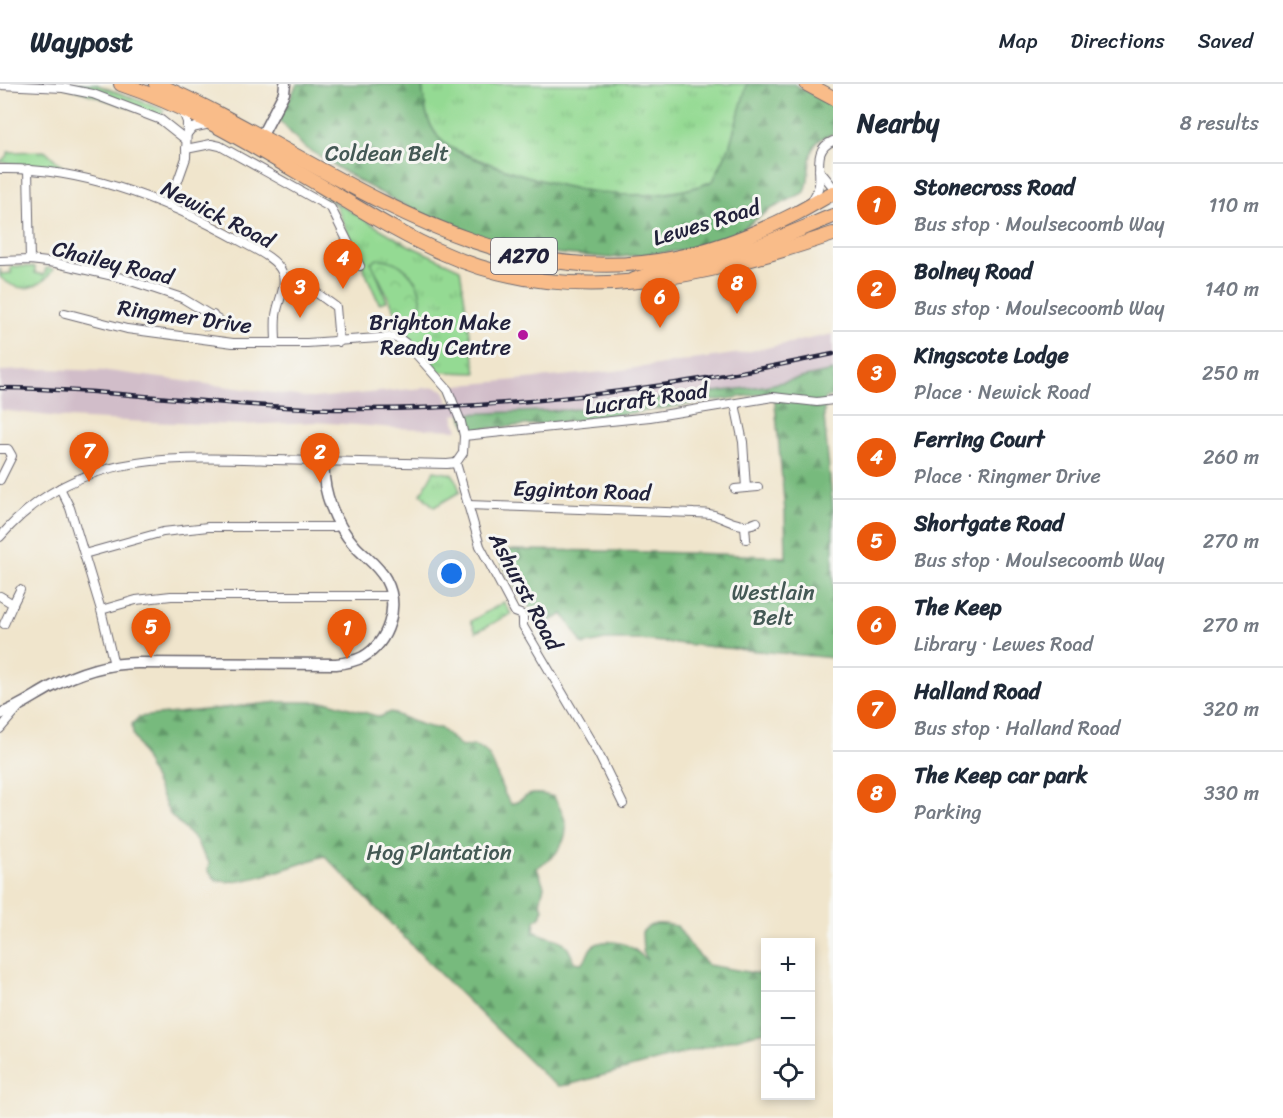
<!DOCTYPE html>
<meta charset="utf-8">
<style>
:root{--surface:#fff;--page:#f2f2f3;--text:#1f2937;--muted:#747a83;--line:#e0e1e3;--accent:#ea580c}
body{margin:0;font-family:Sriracha,sans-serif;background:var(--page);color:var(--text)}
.controls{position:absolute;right:18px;bottom:18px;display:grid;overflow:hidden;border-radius:0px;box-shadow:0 3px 9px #0003}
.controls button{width:54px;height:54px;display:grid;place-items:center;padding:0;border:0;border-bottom:2px solid var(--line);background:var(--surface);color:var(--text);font:30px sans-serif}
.you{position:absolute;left:452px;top:490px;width:21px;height:21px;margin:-15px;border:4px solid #fff;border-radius:50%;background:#1a73e8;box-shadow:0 0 0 9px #1a73e833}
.badge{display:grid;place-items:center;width:39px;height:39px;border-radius:50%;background:var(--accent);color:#fff;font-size:20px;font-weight:700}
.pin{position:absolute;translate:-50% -50px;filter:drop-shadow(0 2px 3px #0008)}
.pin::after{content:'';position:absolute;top:32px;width:21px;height:18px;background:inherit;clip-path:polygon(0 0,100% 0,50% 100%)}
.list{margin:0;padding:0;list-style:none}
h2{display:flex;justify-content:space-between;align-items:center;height:78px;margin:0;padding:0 24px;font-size:26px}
h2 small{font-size:20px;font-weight:400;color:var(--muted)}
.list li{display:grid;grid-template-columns:39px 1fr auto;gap:18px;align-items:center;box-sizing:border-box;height:84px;padding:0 24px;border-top:2px solid var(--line)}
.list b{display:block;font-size:22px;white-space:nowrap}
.list p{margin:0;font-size:20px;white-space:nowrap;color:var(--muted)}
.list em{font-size:20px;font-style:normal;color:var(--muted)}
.icon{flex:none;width:33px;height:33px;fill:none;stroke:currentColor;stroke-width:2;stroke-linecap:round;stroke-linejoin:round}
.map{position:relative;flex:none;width:833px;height:1034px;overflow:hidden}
header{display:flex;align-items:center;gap:36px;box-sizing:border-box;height:84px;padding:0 30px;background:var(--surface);border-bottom:2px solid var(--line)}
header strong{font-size:28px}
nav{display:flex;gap:33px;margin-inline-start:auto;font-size:21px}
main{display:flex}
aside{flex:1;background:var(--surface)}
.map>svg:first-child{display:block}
.railway{fill:#d1bdc9}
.grass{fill:url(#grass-tufts);stroke:#5b7e67;stroke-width:1.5}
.forest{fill:url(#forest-firs);stroke:#4c6e5c;stroke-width:1.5}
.park{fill:url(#park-crowns);stroke:#5b7e67;stroke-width:1.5}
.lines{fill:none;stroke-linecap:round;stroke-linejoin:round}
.minor-casing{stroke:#6a666e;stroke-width:10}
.tertiary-casing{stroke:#6a666e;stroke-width:13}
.primary-casing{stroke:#6a666e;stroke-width:16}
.trunk-casing{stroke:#6a666e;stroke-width:16}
.minor{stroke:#fff;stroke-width:8}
.tertiary{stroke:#fff;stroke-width:10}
.primary{stroke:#f9bc89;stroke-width:14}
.trunk{stroke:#f9bc89;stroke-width:14}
.rail-casing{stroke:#22223b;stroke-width:4.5}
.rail{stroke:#f6f6f2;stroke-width:2;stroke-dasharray:7;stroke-linecap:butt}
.poi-dot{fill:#b5179e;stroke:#f6f6f2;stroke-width:2}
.labels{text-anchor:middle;stroke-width:6;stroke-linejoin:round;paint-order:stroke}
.shield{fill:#f6f6f2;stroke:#626272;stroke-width:1.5}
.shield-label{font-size:21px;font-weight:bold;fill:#22223b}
.park-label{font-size:22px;fill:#445955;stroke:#f6f6f2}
.street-label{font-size:22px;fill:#22223b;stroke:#f6f6f2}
.poi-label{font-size:22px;fill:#22223b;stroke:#f6f6f2;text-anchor:end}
</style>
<header>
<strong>Waypost</strong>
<nav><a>Map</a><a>Directions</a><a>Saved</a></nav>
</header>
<main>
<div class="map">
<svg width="833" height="1034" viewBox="0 0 833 1034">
<defs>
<pattern id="grass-tufts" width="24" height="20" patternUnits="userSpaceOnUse" patternTransform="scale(1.5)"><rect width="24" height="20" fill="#94da93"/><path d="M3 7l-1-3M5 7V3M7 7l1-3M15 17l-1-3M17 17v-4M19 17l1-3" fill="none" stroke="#7fbb80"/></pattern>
<pattern id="forest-firs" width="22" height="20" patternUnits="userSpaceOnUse" patternTransform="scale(1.5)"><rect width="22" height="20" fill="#77ba7d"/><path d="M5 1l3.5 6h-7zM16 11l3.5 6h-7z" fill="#619768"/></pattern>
<pattern id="park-crowns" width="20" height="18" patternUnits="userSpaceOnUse" patternTransform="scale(1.5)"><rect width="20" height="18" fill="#94da93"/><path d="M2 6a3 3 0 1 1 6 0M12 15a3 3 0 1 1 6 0" fill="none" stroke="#7fbb80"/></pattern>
</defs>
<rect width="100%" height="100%" fill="#f6f6f2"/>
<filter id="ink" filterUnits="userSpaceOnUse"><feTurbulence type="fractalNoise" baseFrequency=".0167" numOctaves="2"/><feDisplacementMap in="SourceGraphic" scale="12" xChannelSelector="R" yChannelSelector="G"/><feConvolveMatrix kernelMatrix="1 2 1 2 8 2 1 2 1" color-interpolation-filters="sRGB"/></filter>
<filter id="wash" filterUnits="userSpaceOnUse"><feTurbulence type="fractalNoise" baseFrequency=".008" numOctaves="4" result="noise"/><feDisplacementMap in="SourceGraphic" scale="24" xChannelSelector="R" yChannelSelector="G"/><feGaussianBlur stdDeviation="1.35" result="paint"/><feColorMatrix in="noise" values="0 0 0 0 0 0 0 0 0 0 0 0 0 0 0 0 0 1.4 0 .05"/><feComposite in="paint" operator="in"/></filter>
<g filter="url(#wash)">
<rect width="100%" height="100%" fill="#f0e5cc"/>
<!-- railway -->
<polygon class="railway" points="833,250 833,291 694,321 468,346 461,330 453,331 458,346 396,344 316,338 240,341 145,338 67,334 0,326 0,287 48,285 108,287 312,314 435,303 444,306 449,320 457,320 450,302 615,287 741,269"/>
<!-- grass -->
<g class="grass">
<polygon points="57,0 95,0 164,26 160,33"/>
<path d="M422,0H747L748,1L729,64L713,97C631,131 528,97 451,64C428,49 424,25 422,0Z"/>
<polygon points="46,67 65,85 0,78 8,71 8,68"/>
<polygon points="326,113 408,161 460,185 476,289 440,288 409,255 401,239 411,234 420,209 416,197 401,183 372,178 387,217 379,219 335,120 323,115"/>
<path d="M11,182L35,183V189L44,191L46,184L54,185C39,206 20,211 0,193V183L1,190L11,189Z"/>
<polygon points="434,387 452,390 456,395 460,408 434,423 421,410"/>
</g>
<!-- forest -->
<g class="forest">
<path d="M297,0H422C424,20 426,40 440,55C453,69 476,75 493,81C561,105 643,126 713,97L729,64L747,0H794L833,22V50C801,58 814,85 805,108L771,125L731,153L679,167L610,174L539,168L483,154L413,126L364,100L304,63L279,36Z"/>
<path d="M833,287V312L825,314L824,332L833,427V574L641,556H605L583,561L563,530L546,540C524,523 508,491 495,466C592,466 689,468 786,473L785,428L774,308L578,337L468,346L461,330L568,326L764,302Z"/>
<path d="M279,618H329L380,633L390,628C404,633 426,645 440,644L462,663C498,653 494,702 511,720C521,718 521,714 529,711C537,708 546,711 554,713C566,734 573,747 556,769C551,775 543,779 537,784L544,802L540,818L543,824L542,831L535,837L534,847C557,860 563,847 574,878L581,879C588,875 587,869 591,864C600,854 622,857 632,864C637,867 642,872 647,876L643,867L642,848C652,836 663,840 677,842L690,861L708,881L765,891V947L568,1001L558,1002L548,995L440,890L325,772C299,779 240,804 216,796L208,787L209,778L201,767L197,758L170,730L133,650L132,640L139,633Z"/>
</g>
<!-- park -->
<g class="park">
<path d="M378,175C399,174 419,194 421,214C421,219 421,224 418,228C414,233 407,236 401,239L371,178Z"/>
<polygon points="504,518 511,530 476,548 471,537"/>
</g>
</g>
<g filter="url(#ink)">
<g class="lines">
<!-- minor casing -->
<g class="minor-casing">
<g id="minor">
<polyline points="0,1 63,4 93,10 161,36 185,55"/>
<polyline points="187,50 192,44 210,40"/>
<polyline points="186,65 211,60 220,62 331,124 360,182"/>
<path d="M0,85C85,83 169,117 242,158C254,165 276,174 282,188C288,201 277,219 276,232C275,241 276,251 276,260"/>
<polyline points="28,85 30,176"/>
<polyline points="819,86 833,103"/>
<path d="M811,119C814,113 818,107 819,101C821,84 813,65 833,57"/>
<polyline points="169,122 186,74 187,38 182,25"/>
<polyline points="0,177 30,176 56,179 122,194 182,214 230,243"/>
<polyline points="314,207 336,223 339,258"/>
<polyline points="65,229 127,245 233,259 307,259 392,253 400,255 408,261 448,306 461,338 464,352 463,369 456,379 480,462 515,528 523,531 523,542 599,671 623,720"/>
<polyline points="206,242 213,231"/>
<polyline points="735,320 743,358 746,404 758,403"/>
<polyline points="464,352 650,333 773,313 817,318 833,316"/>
<polyline points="0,365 8,365 12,372 0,396"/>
<polyline points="60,404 70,424 101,526 114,581"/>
<polyline points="735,405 746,404"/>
<path d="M468,421L694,429C700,429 707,429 714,431C728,436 742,446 757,438"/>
<polyline points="745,442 746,455"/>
<path d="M0,453C75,366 170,373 274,376C332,377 389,379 447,380L456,379"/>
<polyline points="84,470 163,448 208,443 335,443 339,441"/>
<polyline points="0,512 13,520 4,540"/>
<polyline points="13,520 20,506"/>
<polyline points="101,526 136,516 171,512 391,512"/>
<polyline points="0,645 19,623"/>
</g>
</g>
<!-- tertiary casing -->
<g class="tertiary-casing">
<g id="tertiary">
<polyline points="258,59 284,9 285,0"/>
<path d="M0,630C18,624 33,613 49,604C77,589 107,579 138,579L336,580C346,579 355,577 363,573C389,558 400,522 386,496C379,482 365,473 355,462C335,440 321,406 324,376"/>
</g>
</g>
<!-- primary casing -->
<g class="primary-casing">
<g id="primary">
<path d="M121,0C193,24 258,65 323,103C362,126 401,151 443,169C571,227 707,192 833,150"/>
<path d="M156,0C323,72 480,214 674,174C715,166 760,148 797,129C809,123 821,115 833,109"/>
</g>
</g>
<!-- trunk casing -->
<g class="trunk-casing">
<g id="trunk">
<polyline points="807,0 833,14"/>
<path d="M634,196C661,186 690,181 719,174C758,164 796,147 833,132"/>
</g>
</g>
<!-- minor -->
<use href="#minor" class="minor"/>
<!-- tertiary -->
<use href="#tertiary" class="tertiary"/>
<!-- primary -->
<use href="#primary" class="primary"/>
<!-- trunk -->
<use href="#trunk" class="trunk"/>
<!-- rail casing -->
<g class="rail-casing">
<path id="rail" d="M0,304C112,305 223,323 334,325C505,327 667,305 833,270"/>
</g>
<!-- rail -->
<use href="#rail" class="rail"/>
</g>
</g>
<!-- markers -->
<circle class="poi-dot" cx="523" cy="251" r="6"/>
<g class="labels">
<!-- shield labels -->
<rect class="shield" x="491" y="154" width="66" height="36" rx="4.5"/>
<g class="shield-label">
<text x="524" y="179">A270</text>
</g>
<!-- park labels -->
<g class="park-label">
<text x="387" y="77">Coldean Belt</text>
<text x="773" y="516">Westlain<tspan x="773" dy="25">Belt</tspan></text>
<text x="439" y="776">Hog Plantation</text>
</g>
<!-- street labels -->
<g class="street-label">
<text transform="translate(218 130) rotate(27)" y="8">Newick Road</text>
<text transform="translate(706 138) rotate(-17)" y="8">Lewes Road</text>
<text transform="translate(113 178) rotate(14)" y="8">Chailey Road</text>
<text transform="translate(185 232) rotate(8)" y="8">Ringmer Drive</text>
<text transform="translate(646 314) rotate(-8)" y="8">Lucraft Road</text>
<text transform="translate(582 406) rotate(2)" y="8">Egginton Road</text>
<text transform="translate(526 507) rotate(62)" y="8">Ashurst Road</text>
</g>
<!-- poi labels -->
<g class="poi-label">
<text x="511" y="246">Brighton Make<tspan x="511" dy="25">Ready Centre</tspan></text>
</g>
</g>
</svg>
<div class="controls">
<button>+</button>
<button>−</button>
<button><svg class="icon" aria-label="locate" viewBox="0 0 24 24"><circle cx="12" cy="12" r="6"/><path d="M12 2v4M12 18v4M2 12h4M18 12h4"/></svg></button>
</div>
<div class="you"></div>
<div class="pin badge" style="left:347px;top:575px">1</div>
<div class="pin badge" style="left:320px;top:399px">2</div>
<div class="pin badge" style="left:300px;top:234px">3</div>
<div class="pin badge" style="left:343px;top:205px">4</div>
<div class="pin badge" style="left:151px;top:574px">5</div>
<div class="pin badge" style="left:660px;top:244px">6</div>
<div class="pin badge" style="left:89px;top:398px">7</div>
<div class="pin badge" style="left:737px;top:230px">8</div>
</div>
<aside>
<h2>Nearby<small>8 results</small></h2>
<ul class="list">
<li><span class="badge">1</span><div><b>Stonecross Road</b><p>Bus stop · Moulsecoomb Way</p></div><em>110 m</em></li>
<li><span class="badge">2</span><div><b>Bolney Road</b><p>Bus stop · Moulsecoomb Way</p></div><em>140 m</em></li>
<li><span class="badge">3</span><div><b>Kingscote Lodge</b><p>Place · Newick Road</p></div><em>250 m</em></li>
<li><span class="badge">4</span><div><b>Ferring Court</b><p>Place · Ringmer Drive</p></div><em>260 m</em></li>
<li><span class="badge">5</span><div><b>Shortgate Road</b><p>Bus stop · Moulsecoomb Way</p></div><em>270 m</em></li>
<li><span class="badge">6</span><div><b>The Keep</b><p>Library · Lewes Road</p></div><em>270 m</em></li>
<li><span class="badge">7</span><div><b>Halland Road</b><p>Bus stop · Halland Road</p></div><em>320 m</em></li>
<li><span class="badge">8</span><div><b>The Keep car park</b><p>Parking</p></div><em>330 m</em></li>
</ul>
</aside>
</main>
